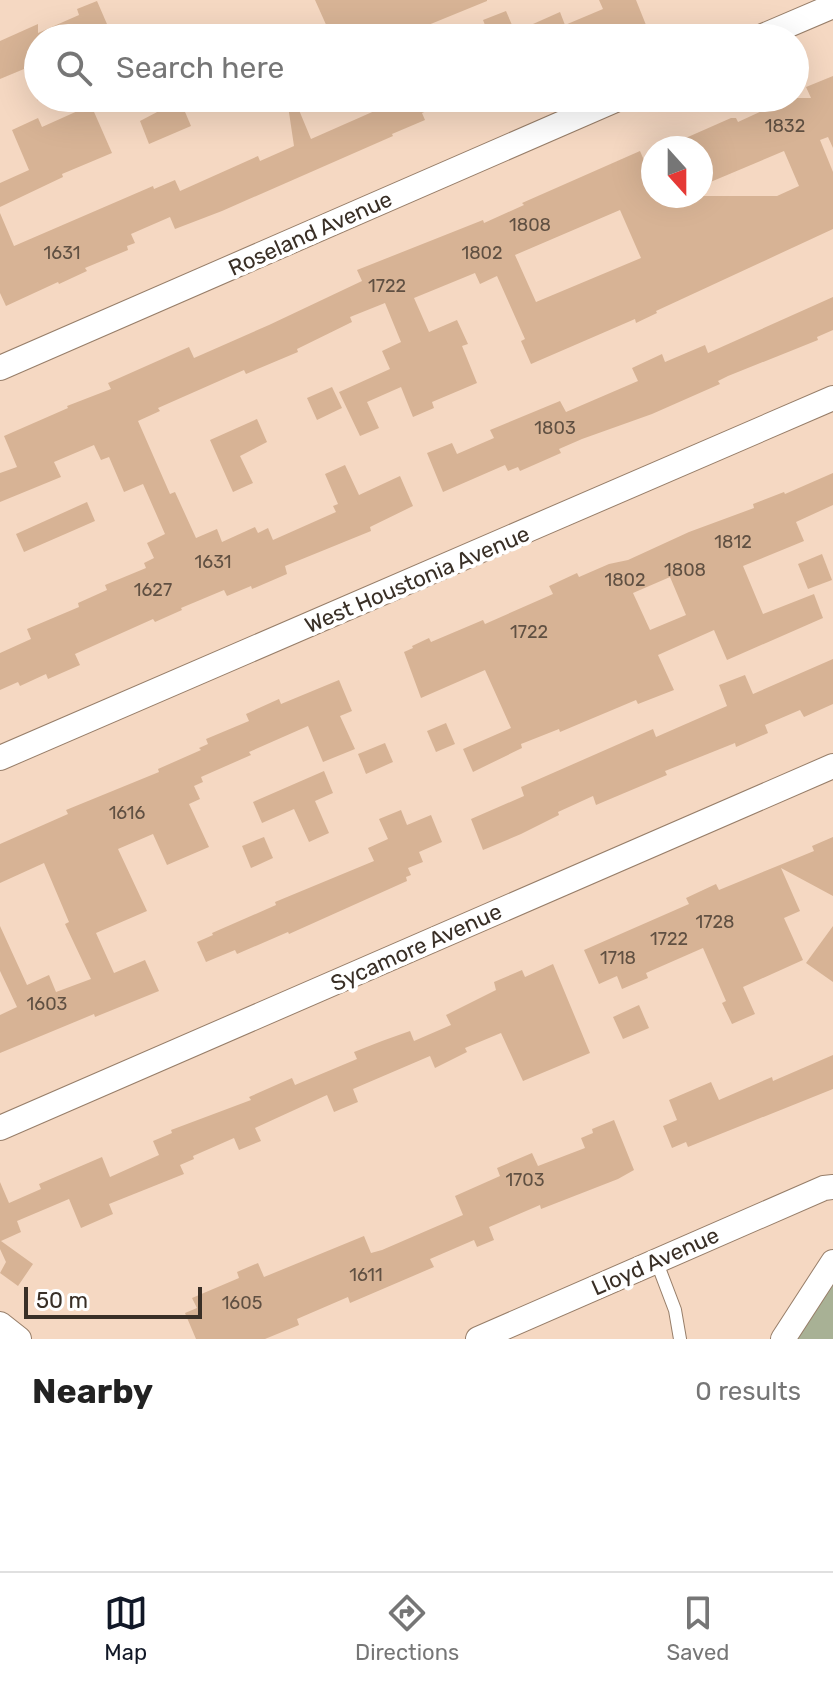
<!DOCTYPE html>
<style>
:root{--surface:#fff;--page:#f6f6f6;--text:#222;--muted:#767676;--line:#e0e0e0;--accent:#111827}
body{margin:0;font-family:Rubik,sans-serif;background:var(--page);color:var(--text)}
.compass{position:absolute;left:641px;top:136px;width:72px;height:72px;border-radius:50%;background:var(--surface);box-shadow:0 8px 32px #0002;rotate:159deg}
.scale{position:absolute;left:24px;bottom:20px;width:178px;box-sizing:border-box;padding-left:8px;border:4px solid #392f26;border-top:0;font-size:22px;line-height:28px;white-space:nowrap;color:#392f26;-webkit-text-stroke:6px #fff;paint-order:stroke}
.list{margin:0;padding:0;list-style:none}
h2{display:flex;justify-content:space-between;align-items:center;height:104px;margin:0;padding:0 32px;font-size:34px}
h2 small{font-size:26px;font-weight:400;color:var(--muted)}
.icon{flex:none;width:44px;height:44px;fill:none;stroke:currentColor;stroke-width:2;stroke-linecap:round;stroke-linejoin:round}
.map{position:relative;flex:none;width:833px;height:1339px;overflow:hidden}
.search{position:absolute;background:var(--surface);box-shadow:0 8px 32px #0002;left:24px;right:24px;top:24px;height:88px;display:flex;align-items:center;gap:20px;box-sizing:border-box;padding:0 28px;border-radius:44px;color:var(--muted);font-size:30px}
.sheet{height:232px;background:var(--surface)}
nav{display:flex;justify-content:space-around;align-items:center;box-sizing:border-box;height:112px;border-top:2px solid var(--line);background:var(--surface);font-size:22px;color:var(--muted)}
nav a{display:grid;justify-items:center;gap:4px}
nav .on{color:var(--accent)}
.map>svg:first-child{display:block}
.green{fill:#a8b195}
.building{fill:#d7b395;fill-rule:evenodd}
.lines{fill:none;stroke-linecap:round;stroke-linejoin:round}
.lane-casing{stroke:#977e69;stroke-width:14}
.street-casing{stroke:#977e69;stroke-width:26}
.lane{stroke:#fff;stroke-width:12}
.street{stroke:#fff;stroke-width:24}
.labels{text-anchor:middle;stroke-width:8;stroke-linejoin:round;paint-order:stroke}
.number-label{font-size:18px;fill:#605042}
.street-label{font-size:22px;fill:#392f26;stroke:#fff}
</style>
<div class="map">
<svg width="833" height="1339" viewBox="0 0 833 1339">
<rect width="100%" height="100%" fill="#f5d8c2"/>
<!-- green -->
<polygon class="green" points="833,1284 833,1339 796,1339 830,1289"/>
<!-- building -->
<g class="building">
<polygon points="315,0 487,0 487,1 416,30 419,38 332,38"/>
<polygon points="599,0 636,0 646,25 615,38 490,38 483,20 506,11 515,32 560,12 565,25 603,9"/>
<polygon points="97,1 113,38 38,38 38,101 24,69 0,79 0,41 38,24 38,33 79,15 77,9"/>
<path d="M833,76V148L828,137L820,140L833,172V229L656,311L657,313L636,323L635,319L531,364L521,341L525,339L497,276L480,284L475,273L414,298L429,332L457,320L468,344L462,346L477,383L432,402L434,408L413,417L401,387L367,402L379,428L360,436L339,392L390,369L382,351L401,342L385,303L350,317L352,322L297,349L298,352L246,374L244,370L158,408L160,411L138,421L170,494L175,492L196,538L217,529L222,542L255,527L258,533L268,528L273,540L336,512L333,506L338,504L325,474L345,465L359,495L400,476L413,506L370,527L371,531L285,566L287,574L252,589L251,586L227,596L224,590L181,608L182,610L155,622L153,619L75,654L80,665L48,679L46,674L20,686L18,682L0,690V653L31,639L27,629L79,607L78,603L107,590L105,585L146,568L144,563L154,558L147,543L165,534L143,484L124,492L109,457L101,460L94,445L54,462L61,477L0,502V473L17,467L4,436L68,408L67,406L111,389L108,383L189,347L194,358L269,325L362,281L357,270L483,220L484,223L524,205L522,203L640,151L653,181V196H777L799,186L784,151L701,186V148H663L731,118H736L738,122L775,105L772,98H811L806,87ZM620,210L641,258L536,302L515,255Z"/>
<polygon points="290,98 294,98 311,139 404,98 455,98 422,113 425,120 392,134 393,136 222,211 175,229 170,217 131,234 135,243 127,246 128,250 85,268 87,271 59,284 58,282 6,306 0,293 0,213 14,246 153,186 154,189 175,180 180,191 258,156 260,161 294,146 287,99"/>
<polygon points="180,100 191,126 149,144 140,121"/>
<polygon points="91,105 112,153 62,174 63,177 0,207 0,183 29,170 12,130 38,118 42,127"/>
<polygon points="833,297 833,330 817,337 818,340 728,376 718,381 720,384 652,414 582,439 559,449 561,453 520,471 518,467 508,471 505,465 443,492 427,453 452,443 457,454 494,438 490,430 560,401 566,412 638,381 632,368 662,354 665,362 705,345 708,353"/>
<polygon points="332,387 342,408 317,420 307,398"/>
<polygon points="257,419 267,442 240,456 253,483 233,492 210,440"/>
<path d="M833,473V505L796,522L804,541L743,566L763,614L814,594L823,618L727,660L714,630L658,655L674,690L638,704L636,700L560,732L559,729L521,744L522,748L473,772L463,749L511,728L485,670L421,698L404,652L413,648L412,646L429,638L431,642L483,620L485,624L553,594L549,586L577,573L579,577L609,564L628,560L689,532L754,508L753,504L784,492L785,494ZM670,577L686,615L650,630L633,593Z"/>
<polygon points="87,502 95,521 24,552 16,534"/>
<polygon points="822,554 832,580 808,589 798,564"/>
<polygon points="833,659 833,704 804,717 800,710 765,725 768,733 736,747 735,743 665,771 667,775 596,805 593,796 558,812 559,815 521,834 483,850 471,819 524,796 521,787 653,729 656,737 727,706 719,685 745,675 753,694"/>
<polygon points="339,680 352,711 340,716 355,749 323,762 308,726 249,752 251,755 201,777 203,782 194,786 200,799 189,804 209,847 167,865 153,834 118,849 147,911 96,933 114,973 145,960 159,991 95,1017 94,1014 0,1053 0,1015 17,1007 0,971 0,926 27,985 49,975 56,992 91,979 65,924 69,922 44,863 0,883 0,844 68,814 66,810 159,772 158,769 201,750 199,748 208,744 206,739 249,721 246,714 279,699 281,704"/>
<polygon points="446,723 455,744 436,752 427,731"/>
<polygon points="385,743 393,762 366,774 358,754"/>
<polygon points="324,771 333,793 315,801 329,833 309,842 294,809 262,823 253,802"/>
<polygon points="401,810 407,825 431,815 442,842 419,852 423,862 408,868 411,875 406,877 407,881 289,934 288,932 237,954 235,950 206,962 197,942 213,935 212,933 276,905 275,902 374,861 368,848 388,839 379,819"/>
<polygon points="264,837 273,858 251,868 242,846"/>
<polygon points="833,837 833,896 781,868 800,911 784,918 803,960 743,987 755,1014 732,1024 722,1003 726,1001 703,948 646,973 648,978 622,989 617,976 599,984 584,950 689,904 686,898 716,884 719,890 775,867 814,851 812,846"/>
<polygon points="833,926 833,982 806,963"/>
<polygon points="553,964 590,1053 523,1081 501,1033 465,1048 467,1052 435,1068 430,1056 353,1089 358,1102 334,1112 327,1095 255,1128 261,1141 239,1150 234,1138 193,1156 194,1159 180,1165 184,1174 109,1204 113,1214 81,1228 69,1199 17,1221 21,1232 1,1241 33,1264 18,1286 0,1273 6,1262 0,1249 0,1182 9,1203 41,1189 39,1184 102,1157 110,1177 159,1155 153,1141 172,1133 171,1130 251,1100 249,1097 292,1078 295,1085 357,1059 354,1052 382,1041 410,1031 414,1041 451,1025 446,1015 496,990 494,982 522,970 525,977"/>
<polygon points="639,1005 649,1028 623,1039 613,1017"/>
<polygon points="833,1055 833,1089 688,1147 686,1142 672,1148 663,1126 677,1120 669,1100 711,1082 719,1100 772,1077 773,1081"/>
<polygon points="614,1120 634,1170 618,1179 541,1209 540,1205 489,1227 494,1240 477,1247 474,1240 430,1259 434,1267 350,1303 348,1297 297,1319 299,1325 265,1339 196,1339 185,1313 197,1308 192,1298 239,1278 237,1272 258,1263 264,1277 364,1236 371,1253 382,1250 463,1215 455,1196 500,1176 497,1168 532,1153 538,1166 585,1148 581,1138 593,1133 592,1129"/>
</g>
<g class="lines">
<!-- lane casing -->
<g class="lane-casing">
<polyline id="lane" points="656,1260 675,1310 680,1339"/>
</g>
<!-- street casing -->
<g class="street-casing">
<g id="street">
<polyline points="758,38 833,6"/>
<polyline points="0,368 620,98"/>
<polyline points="0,758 833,398"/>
<polyline points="0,1128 833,766"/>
<polyline points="0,1324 19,1339"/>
<polyline points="478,1339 824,1188 833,1187"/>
<polyline points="783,1339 833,1262"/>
</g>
</g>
<!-- lane -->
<use href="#lane" class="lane"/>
<!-- street -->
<use href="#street" class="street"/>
</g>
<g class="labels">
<!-- number labels -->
<g class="number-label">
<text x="785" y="132">1832</text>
<text x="530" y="231">1808</text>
<text x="62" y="259">1631</text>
<text x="482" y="259">1802</text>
<text x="387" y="292">1722</text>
<text x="555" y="434">1803</text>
<text x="733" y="548">1812</text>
<text x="213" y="568">1631</text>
<text x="685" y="576">1808</text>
<text x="625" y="586">1802</text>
<text x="153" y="596">1627</text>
<text x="529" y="638">1722</text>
<text x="127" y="819">1616</text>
<text x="715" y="928">1728</text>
<text x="669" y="945">1722</text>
<text x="618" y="964">1718</text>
<text x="47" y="1010">1603</text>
<text x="525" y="1186">1703</text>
<text x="366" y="1281">1611</text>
<text x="242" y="1309">1605</text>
</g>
<!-- street labels -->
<g class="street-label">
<text transform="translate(310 233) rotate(-24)" y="8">Roseland Avenue</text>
<text transform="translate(417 579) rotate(-23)" y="8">West Houstonia Avenue</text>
<text transform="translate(416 947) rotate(-24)" y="8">Sycamore Avenue</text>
<text transform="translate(655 1261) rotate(-24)" y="8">Lloyd Avenue</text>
</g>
</g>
</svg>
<svg class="compass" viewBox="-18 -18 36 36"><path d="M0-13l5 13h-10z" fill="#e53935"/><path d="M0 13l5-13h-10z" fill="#767676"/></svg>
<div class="scale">50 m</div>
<div class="search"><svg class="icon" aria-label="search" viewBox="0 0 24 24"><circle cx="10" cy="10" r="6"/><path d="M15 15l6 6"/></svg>Search here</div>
</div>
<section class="sheet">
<h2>Nearby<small>0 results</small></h2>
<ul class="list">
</ul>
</section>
<nav>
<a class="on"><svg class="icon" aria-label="map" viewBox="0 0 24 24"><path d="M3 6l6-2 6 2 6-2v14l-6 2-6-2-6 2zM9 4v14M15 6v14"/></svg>Map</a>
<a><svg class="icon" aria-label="directions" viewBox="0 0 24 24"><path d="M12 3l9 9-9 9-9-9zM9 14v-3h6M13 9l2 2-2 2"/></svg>Directions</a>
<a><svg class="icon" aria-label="saved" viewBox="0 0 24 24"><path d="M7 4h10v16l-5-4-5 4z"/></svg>Saved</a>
</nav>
